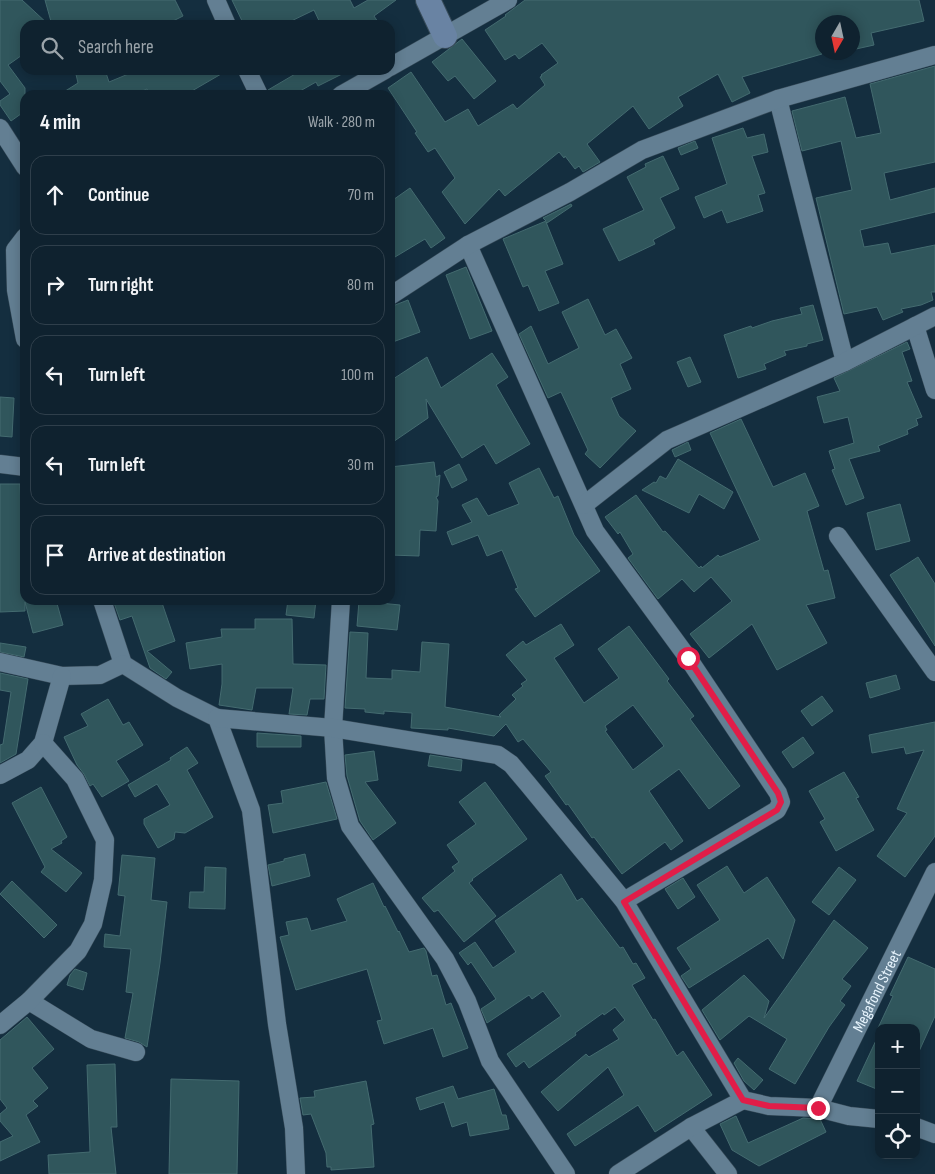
<!DOCTYPE html>
<meta charset="utf-8">
<style>
:root{--surface:#0f222f;--page:#182a37;--text:#f1f3f6;--muted:#9ba4aa;--line:#2f3f4b}
body{margin:0;font-family:"Sofia Sans Condensed",sans-serif;background:var(--page);color:var(--text)}
.controls{position:absolute;right:15px;bottom:15px;display:grid;overflow:hidden;border-radius:10px;box-shadow:0 2px 12px #0003}
.controls button{width:45px;height:45px;display:grid;place-items:center;padding:0;border:0;border-bottom:1px solid var(--line);background:var(--surface);color:var(--text);font:25px sans-serif}
.compass{position:absolute;left:815px;top:15px;width:45px;height:45px;border-radius:50%;background:var(--surface);box-shadow:0 2px 12px #0003;rotate:189deg}
.stop{position:absolute;width:15px;height:15px;margin:-11px;border:4px solid #e11d48;border-radius:50%;background:#fff}
.stop.end{background:#e11d48;border-color:#fff;box-shadow:0 1px 5px #0008}
.list{margin:0;padding:0;list-style:none}
h2{display:flex;justify-content:space-between;align-items:center;height:65px;margin:0;padding:0 20px;font-size:21px}
h2 small{font-size:16px;font-weight:400;color:var(--muted)}
.list li{display:grid;grid-template-columns:32px 1fr auto;gap:15px;align-items:center;box-sizing:border-box;height:80px;margin:0 10px 10px;padding:0 10px;border:1px solid var(--line);border-radius:15px}
.list b{display:block;font-size:19px;white-space:nowrap}
.list em{font-size:16px;font-style:normal;color:var(--muted)}
.icon{flex:none;width:28px;height:28px;fill:none;stroke:currentColor;stroke-width:2;stroke-linecap:round;stroke-linejoin:round}
.map{position:relative;flex:none;width:935px;height:1174px;overflow:hidden}
.search{position:absolute;background:var(--surface);box-shadow:0 2px 12px #0003;left:20px;top:20px;width:375px;height:55px;display:flex;align-items:center;gap:12px;box-sizing:border-box;padding:0 18px;border-radius:15px;color:var(--muted);font-size:19px}
.panel{position:absolute;background:var(--surface);box-shadow:0 2px 12px #0003;left:20px;top:90px;width:375px;height:515px;border-radius:15px}
.map>svg:first-child{display:block}
.building{fill:#30565c;stroke:#446b70;fill-rule:evenodd}
.lines{fill:none;stroke-linecap:round;stroke-linejoin:round}
.street-casing{stroke:#374b59;stroke-width:19}
.secondary-casing{stroke:#374b59;stroke-width:26}
.street{stroke:#637f93;stroke-width:18}
.secondary{stroke:#6983a3;stroke-width:24}
.route{stroke:#e11d48;stroke-width:6}
.labels{text-anchor:middle;stroke-width:5;stroke-linejoin:round;paint-order:stroke}
.street-label{font-size:16px;fill:#e7f4fd;stroke:#142e3f}
</style>
<div class="map">
<svg width="935" height="1174" viewBox="0 0 935 1174">
<rect width="100%" height="100%" fill="#142e3f"/>
<!-- building -->
<g class="building">
<polygon points="0,0 22,0 49,25 25,25 25,53 8,65 25,88 25,111 11,121 0,105 0,101 10,94 0,81"/>
<polygon points="45,0 175,0 183,16 165,25 52,25"/>
<polygon points="232,0 350,0 354,8 368,0 396,0 374,16 380,25 321,25 314,10 283,25 244,25"/>
<polygon points="525,0 919,0 924,21 871,33 874,45 856,49 852,37 852,22 822,22 822,54 742,77 750,93 732,102 718,74 678,97 683,106 649,129 633,106 587,144 600,162 583,172 579,166 575,169 565,156 564,158 559,152 505,196 499,189 465,224 442,192 455,178 435,148 428,152 415,133 417,132 388,88 411,72 445,122 468,109 478,126 513,104 517,109 545,85 540,77 542,76 541,75 558,63 542,43 519,59 515,54 505,60 485,30 506,16 505,15"/>
<polygon points="462,39 496,81 474,99 455,76 448,81 432,62"/>
<polygon points="935,66 935,162 884,173 890,200 935,188 935,212 860,230 864,247 888,243 891,254 935,245 935,292 931,292 933,300 921,305 901,309 903,312 883,320 877,307 844,314 816,198 852,190 841,141 802,151 792,111 845,97 856,138 881,133 870,84"/>
<polygon points="75,70 105,70 109,82 138,70 228,70 185,95 150,95 147,89 132,95 59,95 78,83"/>
<polygon points="302,70 350,70 318,86 316,82 293,95 270,95 268,90"/>
<polygon points="743,128 747,138 764,134 768,152 752,156 765,193 758,195 763,211 727,223 722,210 704,218 695,197 727,184 712,138"/>
<polygon points="695,141 698,148 681,155 678,148"/>
<polygon points="663,156 679,189 660,198 675,228 653,240 655,244 619,261 603,229 644,210 627,177 646,167 645,164"/>
<polygon points="410,188 445,238 431,248 425,239 390,260 390,202"/>
<polygon points="571,204 572,206 547,223 546,222 563,264 545,271 559,303 539,311 528,285 523,287 503,239 546,221 543,218"/>
<polygon points="466,267 492,331 470,339 446,275"/>
<polygon points="588,299 605,335 616,329 632,358 620,364 631,389 611,398 619,416 636,431 600,468 585,454 588,450 561,392 548,398 519,334 531,326 548,364 579,348 562,312"/>
<polygon points="408,300 420,332 390,343 390,307"/>
<polygon points="813,305 823,340 807,344 807,346 784,351 786,355 764,364 766,369 738,378 724,335 751,326 752,328 772,321 802,314 800,308"/>
<polygon points="907,342 910,349 902,352 912,381 907,382 922,417 916,419 918,425 907,430 908,434 878,446 880,451 849,459 864,498 846,505 832,470 835,469 829,451 854,443 848,417 824,423 817,397 840,391 834,378"/>
<polygon points="492,353 508,377 496,385 530,444 496,464 484,444 462,458 426,399 428,418 390,444 390,381 427,357 441,388"/>
<polygon points="690,357 701,382 688,387 677,362"/>
<polygon points="0,397 14,398 12,437 0,436"/>
<polygon points="741,419 773,487 805,473 819,506 807,511 824,571 828,570 835,598 806,605 827,643 777,670 752,624 709,658 690,634 732,601 711,577 694,592 682,579 658,599 628,558 633,554 620,532 618,534 605,517 636,495 663,532 665,531 699,568 701,566 702,568 718,555 720,557 760,540 710,433"/>
<polygon points="688,442 691,450 675,457 672,450"/>
<polygon points="678,459 733,492 724,509 699,494 689,513 642,490 654,482 656,483 660,476 666,479"/>
<polygon points="434,462 436,477 440,475 438,496 436,497 438,501 436,531 420,530 419,556 390,555 390,467"/>
<polygon points="459,464 467,480 452,488 444,472"/>
<polygon points="539,468 554,498 558,496 574,535 600,571 535,617 515,589 518,588 502,550 487,556 478,535 452,545 447,532 472,522 462,505 477,498 488,516 519,504 509,483"/>
<polygon points="0,484 20,484 22,530 25,529 25,600 56,600 63,625 33,633 25,602 25,611 0,612"/>
<polygon points="900,504 910,541 876,550 867,513"/>
<polygon points="918,557 935,584 935,646 890,575"/>
<polygon points="113,600 161,600 175,641 147,651 172,672 166,679 150,668 132,616 120,620"/>
<polygon points="288,600 316,600 314,618 286,615"/>
<polygon points="359,601 400,605 397,630 357,626"/>
<polygon points="255,619 292,619 293,664 326,665 324,699 310,699 307,715 289,714 293,688 256,688 252,710 219,705 222,684 222,664 190,669 186,643 222,637 221,629 255,629"/>
<path d="M561,624L574,645L554,658L584,703L619,678L598,649L629,626L669,679L667,681L694,716L690,719L740,786L709,809L679,769L649,791L683,841L671,850L665,842L622,874L594,837L592,838L568,804L566,805L545,776L551,772L523,739L518,742L506,724L494,736L448,728V730L411,728L412,713L384,711V714L365,712V709L345,708L350,632L368,633L366,678L392,679V670L420,672L422,642L449,644L445,707L501,717L499,715L516,699L512,695L523,686L521,684L527,680L506,655L523,641L526,645ZM633,705L664,746L633,770L605,731L607,730L605,726Z"/>
<polygon points="0,643 26,647 24,657 0,652"/>
<polygon points="0,673 28,679 16,754 0,763 0,745 3,744 11,692 0,690"/>
<polygon points="896,675 900,689 870,698 866,683"/>
<polygon points="822,696 833,711 812,726 801,711"/>
<polygon points="108,699 123,725 129,722 143,745 116,761 129,781 102,797 93,784 90,786 84,774 77,765 64,737 88,726 81,714"/>
<polygon points="935,722 935,836 905,877 877,856 907,813 897,809 924,750 906,754 904,747 872,753 869,735"/>
<polygon points="257,733 301,736 301,747 257,747"/>
<polygon points="803,737 814,753 793,768 782,752"/>
<polygon points="187,747 198,763 187,770 213,817 185,833 175,832 174,839 158,848 144,824 144,819 170,805 157,784 135,797 128,785 171,760 170,758"/>
<polygon points="374,751 378,780 365,782 396,823 373,840 360,821 347,776 345,755"/>
<polygon points="430,755 462,760 461,771 428,766"/>
<polygon points="844,772 859,797 856,798 874,830 836,851 820,822 825,819 809,791"/>
<polygon points="326,782 337,819 273,833 268,805 283,803 281,791"/>
<polygon points="485,782 527,839 472,879 473,880 469,883 496,916 464,942 438,910 434,912 422,898 455,871 452,867 459,862 447,845 476,824 459,802"/>
<polygon points="41,787 67,837 61,841 62,843 51,849 82,873 66,892 41,872 45,867 12,803"/>
<polygon points="305,854 310,876 272,886 268,865 284,861 284,859"/>
<polygon points="122,855 155,858 151,900 167,902 160,963 147,1047 139,1042 125,1038 133,993 126,992 131,949 104,947 105,934 120,936 125,896 118,895"/>
<polygon points="727,866 744,893 767,877 795,920 783,959 768,938 689,988 681,976 691,969 677,948 720,920 697,885"/>
<polygon points="205,867 226,868 225,909 189,908 190,892 204,892"/>
<polygon points="839,867 856,880 829,915 812,902"/>
<polygon points="561,874 577,901 582,898 620,948 623,947 633,964 636,963 645,978 632,985 653,1020 655,1019 677,1056 683,1051 712,1095 655,1132 638,1105 575,1146 567,1134 624,1095 608,1067 558,1111 541,1092 586,1054 589,1057 619,1039 613,1030 625,1020 615,1007 604,1015 603,1013 575,1033 576,1035 529,1068 524,1061 516,1067 507,1054 561,1016 543,991 532,999 529,995 487,1023 481,1009 496,999 471,962 468,965 459,953 475,942 493,968 516,952 495,921"/>
<polygon points="683,878 695,897 678,909 665,889"/>
<polygon points="12,881 57,925 44,938 0,894"/>
<polygon points="373,883 384,907 385,906 398,932 399,931 409,952 424,948 426,951 432,976 437,975 446,1005 451,1003 468,1048 443,1057 433,1028 384,1044 377,1021 382,1020 367,969 296,990 280,937 289,935 286,922 307,918 311,931 347,921 337,899"/>
<polygon points="834,920 868,948 842,979 851,986 840,1001 845,1005 829,1027 795,1084 769,1069 787,1039 749,1016 720,1040 702,1010 744,975 769,1001 764,1018"/>
<polygon points="908,957 935,969 935,1016 916,1058 916,1028 878,1028 893,996 890,995"/>
<polygon points="75,969 87,973 83,990 67,985 70,975"/>
<polygon points="27,1017 54,1049 32,1068 48,1088 33,1101 38,1106 26,1115 40,1142 0,1161 0,1142 13,1136 0,1121 0,1114 7,1108 0,1099 0,1040"/>
<polygon points="879,1034 879,1090 857,1081"/>
<polygon points="738,1058 763,1080 754,1090 744,1081 734,1063"/>
<polygon points="115,1064 117,1127 111,1127 116,1174 49,1174 48,1155 90,1152 87,1065"/>
<polygon points="171,1079 239,1081 237,1174 169,1174"/>
<polygon points="366,1081 374,1124 371,1125 374,1167 331,1170 331,1167 327,1167 326,1153 311,1114 303,1115 300,1098 315,1097 314,1091"/>
<polygon points="453,1086 458,1099 494,1089 502,1115 506,1115 509,1129 470,1136 467,1122 452,1127 444,1102 420,1110 416,1098"/>
<polygon points="736,1116 748,1143 803,1118 820,1119 826,1132 759,1166 732,1150 720,1124"/>
</g>
<g class="lines">
<!-- street casing -->
<g class="street-casing">
<g id="street">
<polyline points="216,0 227,25"/>
<polyline points="390,67 508,0"/>
<polyline points="247,70 259,95"/>
<polyline points="341,95 385,70"/>
<polyline points="778,99 845,362"/>
<polyline points="0,128 25,167"/>
<polyline points="25,237 15,250 16,290 25,339"/>
<polyline points="468,245 595,531 688,658 778,793 781,802 777,810 624,901"/>
<polyline points="390,296 468,245 570,192 642,150 778,99 935,55"/>
<polyline points="915,326 935,390"/>
<polyline points="0,464 25,467"/>
<polyline points="584,505 667,440 845,362 935,316"/>
<polyline points="838,536 935,672"/>
<polyline points="102,600 123,664 177,698 217,718 251,810 277,1024 294,1128 296,1174"/>
<polyline points="341,600 333,728 336,778 350,826 445,959 467,1001 490,1061 566,1174"/>
<polyline points="0,662 62,676 100,675 123,664"/>
<polyline points="217,718 333,728 498,755 511,764 527,783 624,901 743,1100 769,1106 818,1108 849,1116 879,1119"/>
<polyline points="0,775 28,760 43,743 62,676"/>
<polyline points="29,1001 91,1039 136,1052"/>
<polyline points="0,1025 29,1001 78,951 93,924 103,880 105,840 75,779 43,743"/>
<path id="s1" d="M818,1108L935,872"/>
<polyline points="691,1127 728,1174"/>
<polyline points="916,1127 935,1134"/>
<polyline points="618,1174 691,1127 743,1100"/>
</g>
</g>
<!-- secondary casing -->
<g class="secondary-casing">
<polyline id="secondary" points="428,0 445,36"/>
</g>
<!-- street -->
<use href="#street" class="street"/>
<!-- secondary -->
<use href="#secondary" class="secondary"/>
</g>
<g class="lines">
<!-- route -->
<polyline class="route" points="688,658 778,793 781,802 777,810 624,902 743,1100 769,1106 818,1108"/>
</g>
<g class="labels">
<!-- street labels -->
<g class="street-label">
<text dy="6" stroke="none"><textPath href="#s1" startOffset="131">Megafond Street</textPath></text>
</g>
</g>
</svg>
<div class="controls">
<button>+</button>
<button>−</button>
<button><svg class="icon" aria-label="locate" viewBox="0 0 24 24"><circle cx="12" cy="12" r="6"/><path d="M12 2v4M12 18v4M2 12h4M18 12h4"/></svg></button>
</div>
<svg class="compass" viewBox="-18 -18 36 36"><path d="M0-13l5 13h-10z" fill="#e53935"/><path d="M0 13l5-13h-10z" fill="#9ba4aa"/></svg>
<div class="stop" style="left:688px;top:658px"></div>
<div class="stop end" style="left:818px;top:1108px"></div>
<div class="search"><svg class="icon" aria-label="search" viewBox="0 0 24 24"><circle cx="10" cy="10" r="6"/><path d="M15 15l6 6"/></svg>Search here</div>
<section class="panel">
<h2>4 min<small>Walk · 280 m</small></h2>
<ul class="list">
<li><svg class="icon" aria-label="ahead" viewBox="0 0 24 24"><path d="M12 20V5M6 11l6-6 6 6"/></svg><div><b>Continue</b></div><em>70 m</em></li>
<li><svg class="icon" aria-label="right" viewBox="0 0 24 24"><path d="M7 20v-9h11M14 6l5 5-5 5"/></svg><div><b>Turn right</b></div><em>80 m</em></li>
<li><svg class="icon" aria-label="left" viewBox="0 0 24 24"><path d="M17 20v-9H6M10 6l-5 5 5 5"/></svg><div><b>Turn left</b></div><em>100 m</em></li>
<li><svg class="icon" aria-label="left" viewBox="0 0 24 24"><path d="M17 20v-9H6M10 6l-5 5 5 5"/></svg><div><b>Turn left</b></div><em>30 m</em></li>
<li><svg class="icon" aria-label="arrive" viewBox="0 0 24 24"><path d="M6 21V4h12l-3 4 3 4H6"/></svg><div><b>Arrive at destination</b></div></li>
</ul>
</section>
</div>
